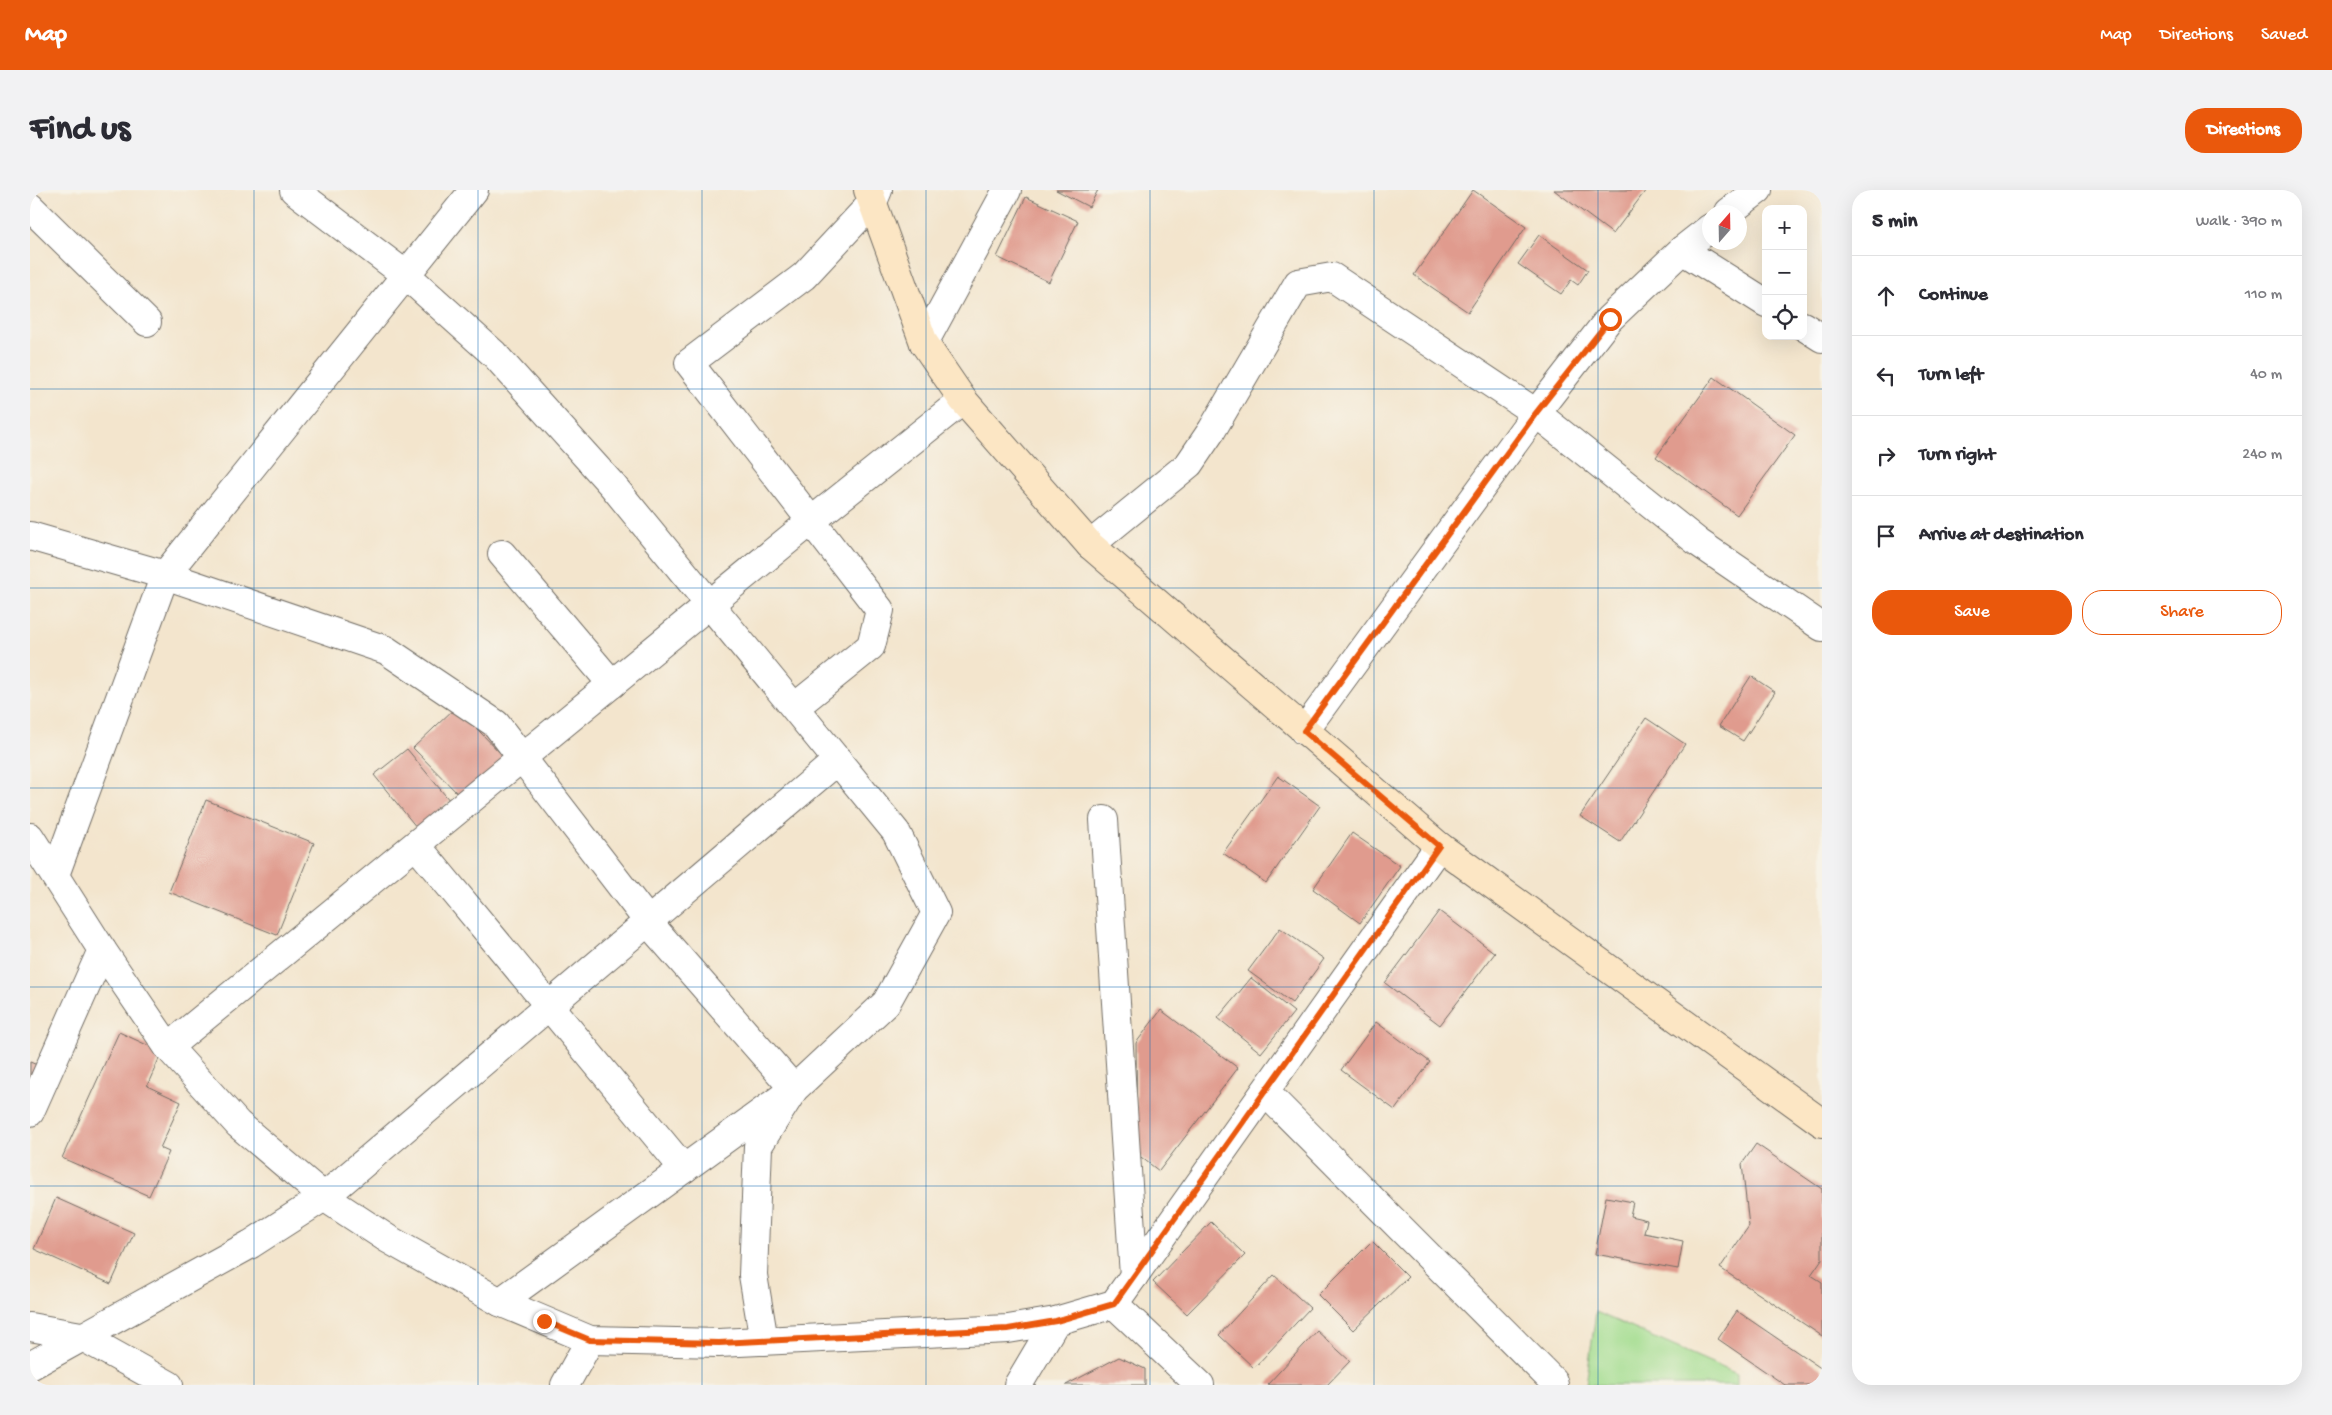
<!DOCTYPE html>
<meta charset="utf-8">
<style>
:root{--surface:#fff;--page:#f2f2f3;--text:#2b2b33;--muted:#7c7c81;--line:#e1e1e2;--accent:#ea580c}
body{margin:0;font-family:"Gochi Hand",sans-serif;background:var(--page);color:var(--text)}
.controls{position:absolute;right:15px;top:15px;display:grid;overflow:hidden;border-radius:10px;box-shadow:0 5px 20px #0002}
.controls button{width:45px;height:45px;display:grid;place-items:center;padding:0;border:0;border-bottom:1px solid var(--line);background:var(--surface);color:var(--text);font:25px sans-serif}
.compass{position:absolute;left:1672px;top:15px;width:45px;height:45px;border-radius:50%;background:var(--surface);box-shadow:0 5px 20px #0002;rotate:20deg}
.stop{position:absolute;width:15px;height:15px;margin:-11px;border:4px solid #ea580c;border-radius:50%;background:#fff}
.stop.end{background:#ea580c;border-color:#fff;box-shadow:0 1px 5px #0008}
.list{margin:0;padding:0;list-style:none}
h2{display:flex;justify-content:space-between;align-items:center;height:65px;margin:0;padding:0 20px;font-size:21px}
h2 small{font-size:16px;font-weight:400;color:var(--muted)}
.list li{display:grid;grid-template-columns:32px 1fr auto;gap:15px;align-items:center;box-sizing:border-box;height:80px;padding:0 20px;border-top:1px solid var(--line)}
.list b{display:block;font-size:19px;white-space:nowrap}
.list em{font-size:16px;font-style:normal;color:var(--muted)}
.actions{display:flex;gap:10px;padding:15px 20px}
.actions a{flex:1;padding:11px 0;border:1px solid var(--accent);border-radius:20px;text-align:center;font-size:18px;color:var(--accent)}
.actions .main{background:var(--accent);color:#fff}
.icon{flex:none;width:28px;height:28px;fill:none;stroke:currentColor;stroke-width:2;stroke-linecap:round;stroke-linejoin:round}
.map{position:relative;flex:none;width:1792px;height:1195px;overflow:hidden;border-radius:20px}
header{display:flex;align-items:center;gap:30px;box-sizing:border-box;height:70px;padding:0 25px;background:var(--accent);color:#fff}
header strong{font-size:24px}
nav{display:flex;gap:28px;margin-inline-start:auto;font-size:18px}
.intro{display:flex;align-items:center;justify-content:space-between;box-sizing:border-box;height:120px;padding:0 30px}
h1{margin:0;font-size:35px}
.button{padding:12px 22px;border-radius:20px;background:var(--accent);color:#fff;font-size:18px;font-weight:700}
main{display:flex;gap:30px;padding:0 30px}
aside{flex:1;background:var(--surface);border-radius:20px;box-shadow:0 5px 20px #0002}
.map>svg:first-child{display:block}
.park{fill:#a3dd8f;stroke:#67845d}
.building{fill:#e09b8e}
.lines{fill:none;stroke-linecap:round;stroke-linejoin:round}
.minor-casing{stroke:#716c64;stroke-width:30}
.secondary-casing{stroke:#716c64;stroke-width:30}
.minor{stroke:#fff;stroke-width:28}
.secondary{stroke:#fce6c4;stroke-width:28}
.route{stroke:#ea580c;stroke-width:6}
.grid{fill:none;stroke:#1f6fb2;stroke-width:1;stroke-opacity:0.55}
</style>
<header>
<strong>Map</strong>
<nav><a>Map</a><a>Directions</a><a>Saved</a></nav>
</header>
<div class="intro"><h1>Find us</h1><a class="button">Directions</a></div>
<main>
<div class="map">
<svg width="1792" height="1195" viewBox="0 0 1792 1195">
<rect width="100%" height="100%" fill="#f7f3e8"/>
<filter id="ink" filterUnits="userSpaceOnUse"><feTurbulence type="fractalNoise" baseFrequency=".02" numOctaves="2"/><feDisplacementMap in="SourceGraphic" scale="10" xChannelSelector="R" yChannelSelector="G"/><feConvolveMatrix kernelMatrix="1 2 1 2 8 2 1 2 1" color-interpolation-filters="sRGB"/></filter>
<filter id="wash" filterUnits="userSpaceOnUse"><feTurbulence type="fractalNoise" baseFrequency=".0096" numOctaves="4" result="noise"/><feDisplacementMap in="SourceGraphic" scale="20" xChannelSelector="R" yChannelSelector="G"/><feGaussianBlur stdDeviation="1.12" result="paint"/><feColorMatrix in="noise" values="0 0 0 0 0 0 0 0 0 0 0 0 0 0 0 0 0 1.4 0 .05"/><feComposite in="paint" operator="in"/></filter>
<g filter="url(#wash)">
<rect width="100%" height="100%" fill="#f3e5cd"/>
<!-- park -->
<polygon class="park" points="1566,1122 1707,1184 1707,1195 1556,1195"/>
<g id="blocks">
<!-- building -->
<g class="building">
<polygon points="1026,0 1068,0 1059,17"/>
<polygon points="1443,0 1496,37 1438,122 1384,85"/>
<polygon points="1524,0 1616,0 1583,44"/>
<polygon points="996,7 1048,31 1019,92 967,67"/>
<polygon points="1509,45 1558,80 1548,95 1541,90 1531,104 1488,74"/>
<polygon points="1684,187 1765,245 1707,325 1626,267"/>
<polygon points="1721,486 1745,502 1713,551 1689,536"/>
<polygon points="426,517 475,568 433,609 383,558"/>
<polygon points="1616,528 1655,554 1590,652 1550,626"/>
<polygon points="377,559 420,611 387,638 344,585"/>
<polygon points="1248,586 1290,616 1236,693 1193,663"/>
<polygon points="176,610 284,653 247,745 139,702"/>
<polygon points="1322,643 1370,676 1330,733 1283,699"/>
<polygon points="1409,721 1465,763 1410,835 1355,793"/>
<polygon points="1250,738 1294,769 1262,813 1218,781"/>
<polygon points="1221,788 1264,822 1231,863 1188,828"/>
<polygon points="1131,820 1208,878 1129,981 1107,964 1106,853"/>
<polygon points="1346,832 1400,872 1365,920 1311,880"/>
<polygon points="89,842 132,862 117,896 151,912 130,958 139,962 119,1006 32,968"/>
<polygon points="0,872 12,877 0,904"/>
<polygon points="1726,954 1792,999 1792,1069 1781,1085 1792,1092 1792,1146 1690,1078 1719,1036 1712,974"/>
<polygon points="1576,1007 1603,1012 1600,1026 1617,1030 1614,1043 1653,1051 1648,1079 1565,1064"/>
<polygon points="26,1008 104,1043 81,1094 4,1059"/>
<polygon points="1181,1032 1215,1065 1157,1124 1123,1092"/>
<polygon points="1342,1051 1378,1087 1323,1140 1288,1105"/>
<polygon points="1244,1085 1280,1118 1224,1178 1189,1145"/>
<polygon points="1707,1121 1792,1179 1792,1195 1755,1195 1688,1149"/>
<polygon points="1287,1141 1320,1171 1297,1195 1240,1195 1238,1194"/>
<polygon points="1089,1167 1115,1179 1115,1195 1036,1195"/>
</g>
</g>
</g>
<g filter="url(#ink)">
<use href="#blocks" fill-opacity="0" stroke="#716c64" stroke-width="1"/>
<g class="lines">
<!-- minor casing -->
<g class="minor-casing">
<g id="minor">
<polyline points="264,0 376,85 464,164 583,296 866,642 906,723 856,813 764,899 470,1112"/>
<polyline points="0,17 117,132"/>
<polyline points="1699,22 1728,0"/>
<polyline points="1652,60 1736,113"/>
<polyline points="1773,136 1792,148"/>
<polyline points="894,153 977,0"/>
<polyline points="0,346 135,385 356,460 466,534 624,739 764,899 728,956 723,1085 734,1151"/>
<polyline points="1060,355 1159,274 1182,240 1268,93 1302,87 1506,223 1669,353 1792,437"/>
<polyline points="472,364 582,494"/>
<polyline points="765,517 841,456 850,420 659,173 774,86 843,12 848,0"/>
<polyline points="1274,541 1506,223 1579,129 1652,60 1680,38"/>
<polyline points="1074,630 1104,1086"/>
<polyline points="0,647 72,760 138,857 208,934 294,1007 358,1049 470,1112 560,1150 689,1153 978,1139 1026,1131 1084,1114 1409,656"/>
<polyline points="386,655 654,979"/>
<polyline points="25,685 135,385 444,0"/>
<polyline points="138,857 780,332 933,210"/>
<polyline points="1235,902 1523,1191 1524,1195"/>
<polyline points="0,922 72,760"/>
<polyline points="1084,1114 1170,1195"/>
<polyline points="0,1137 51,1146 139,1195"/>
<polyline points="0,1176 221,1054 294,1007 808,570"/>
<polyline points="535,1195 560,1150"/>
<polyline points="988,1195 1026,1131"/>
</g>
</g>
<!-- secondary casing -->
<g class="secondary-casing">
<polyline id="secondary" points="838,0 894,153 933,210 1060,355 1409,656 1792,933"/>
</g>
<!-- minor -->
<use href="#minor" class="minor"/>
<!-- secondary -->
<use href="#secondary" class="secondary"/>
</g>
</g>
<g class="lines" filter="url(#ink)">
<!-- route -->
<polyline class="route" points="514,1131 560,1150 689,1153 978,1139 1026,1131 1084,1114 1409,656 1274,541 1506,223 1580,129"/>
</g>
<!-- grid -->
<path class="grid" d="M224,0V1195M448,0V1195M672,0V1195M896,0V1195M1120,0V1195M1344,0V1195M1568,0V1195M0,199H1792M0,398H1792M0,598H1792M0,797H1792M0,996H1792"/>
</svg>
<div class="controls">
<button>+</button>
<button>−</button>
<button><svg class="icon" aria-label="locate" viewBox="0 0 24 24"><circle cx="12" cy="12" r="6"/><path d="M12 2v4M12 18v4M2 12h4M18 12h4"/></svg></button>
</div>
<svg class="compass" viewBox="-18 -18 36 36"><path d="M0-13l5 13h-10z" fill="#e53935"/><path d="M0 13l5-13h-10z" fill="#7c7c81"/></svg>
<div class="stop" style="left:1580px;top:129px"></div>
<div class="stop end" style="left:514px;top:1131px"></div>
</div>
<aside>
<h2>5 min<small>Walk · 390 m</small></h2>
<ul class="list">
<li><svg class="icon" aria-label="ahead" viewBox="0 0 24 24"><path d="M12 20V5M6 11l6-6 6 6"/></svg><div><b>Continue</b></div><em>110 m</em></li>
<li><svg class="icon" aria-label="left" viewBox="0 0 24 24"><path d="M17 20v-9H6M10 6l-5 5 5 5"/></svg><div><b>Turn left</b></div><em>40 m</em></li>
<li><svg class="icon" aria-label="right" viewBox="0 0 24 24"><path d="M7 20v-9h11M14 6l5 5-5 5"/></svg><div><b>Turn right</b></div><em>240 m</em></li>
<li><svg class="icon" aria-label="arrive" viewBox="0 0 24 24"><path d="M6 21V4h12l-3 4 3 4H6"/></svg><div><b>Arrive at destination</b></div></li>
</ul>
<div class="actions"><a class="main">Save</a><a>Share</a></div>
</aside>
</main>
